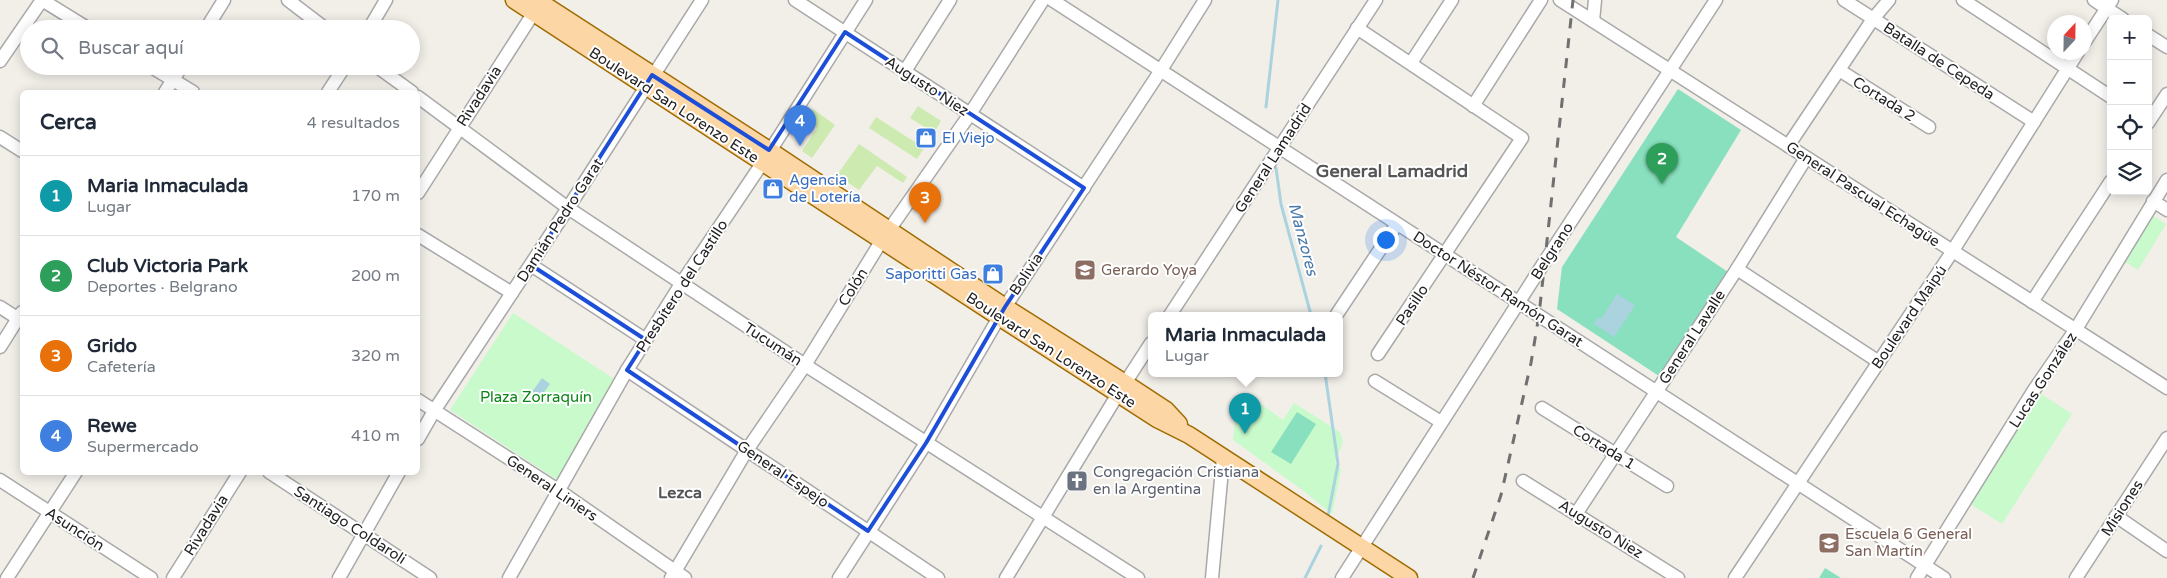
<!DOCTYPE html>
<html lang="es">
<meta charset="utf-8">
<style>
:root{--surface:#fff;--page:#f6f6f7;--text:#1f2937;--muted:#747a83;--line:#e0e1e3;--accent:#d40000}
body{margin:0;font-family:"Varela Round",sans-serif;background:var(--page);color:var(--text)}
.controls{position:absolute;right:15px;top:15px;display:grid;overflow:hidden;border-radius:8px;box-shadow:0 2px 12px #0003}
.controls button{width:45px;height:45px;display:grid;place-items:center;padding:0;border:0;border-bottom:1px solid var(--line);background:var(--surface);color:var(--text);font:25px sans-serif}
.compass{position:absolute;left:2047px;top:15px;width:45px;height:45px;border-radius:50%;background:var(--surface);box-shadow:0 2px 12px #0003;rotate:22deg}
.you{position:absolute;left:1385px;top:239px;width:18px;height:18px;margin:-12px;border:4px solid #fff;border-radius:50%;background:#1a73e8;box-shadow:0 0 0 8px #1a73e833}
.badge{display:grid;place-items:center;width:32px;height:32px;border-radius:50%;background:var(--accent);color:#fff;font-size:16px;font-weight:700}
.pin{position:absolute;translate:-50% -41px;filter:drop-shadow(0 1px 2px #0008)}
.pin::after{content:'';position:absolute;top:26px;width:18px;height:15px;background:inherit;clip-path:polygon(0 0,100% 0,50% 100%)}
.popup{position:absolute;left:1148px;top:312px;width:195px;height:65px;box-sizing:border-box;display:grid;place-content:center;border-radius:8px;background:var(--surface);filter:drop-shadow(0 1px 4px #0005);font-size:16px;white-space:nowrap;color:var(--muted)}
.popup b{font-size:19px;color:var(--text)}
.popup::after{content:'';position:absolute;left:50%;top:100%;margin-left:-10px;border:10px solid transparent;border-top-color:var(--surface)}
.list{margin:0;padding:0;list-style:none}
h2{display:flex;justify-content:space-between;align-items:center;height:65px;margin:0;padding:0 20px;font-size:21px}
h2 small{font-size:16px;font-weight:400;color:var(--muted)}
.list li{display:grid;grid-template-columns:32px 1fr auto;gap:15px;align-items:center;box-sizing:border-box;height:80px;padding:0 20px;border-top:1px solid var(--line)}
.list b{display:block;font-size:19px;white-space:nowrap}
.list p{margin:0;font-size:16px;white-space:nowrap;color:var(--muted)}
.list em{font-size:16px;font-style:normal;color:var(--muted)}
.icon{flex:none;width:28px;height:28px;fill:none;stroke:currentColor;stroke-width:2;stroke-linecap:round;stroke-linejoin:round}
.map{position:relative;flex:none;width:2167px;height:578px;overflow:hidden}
.search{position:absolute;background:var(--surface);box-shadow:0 2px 12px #0003;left:20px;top:20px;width:400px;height:55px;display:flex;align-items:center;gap:12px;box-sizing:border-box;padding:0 18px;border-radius:28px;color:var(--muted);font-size:19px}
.panel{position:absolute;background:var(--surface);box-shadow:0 2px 12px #0003;left:20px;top:90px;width:400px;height:385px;border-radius:8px}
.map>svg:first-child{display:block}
.grass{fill:#cdebb0}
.park{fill:#c8facc}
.pitch{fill:#88e0be}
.water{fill:#aad3df}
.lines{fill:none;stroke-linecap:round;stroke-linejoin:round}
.stream{stroke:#aad3df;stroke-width:3}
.minor-casing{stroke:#a9a9a9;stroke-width:15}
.major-casing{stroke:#a06b00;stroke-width:19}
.minor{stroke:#fff;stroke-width:12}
.major{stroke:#fcd6a4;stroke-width:16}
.rail{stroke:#707070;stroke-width:3;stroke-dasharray:10 10;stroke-linecap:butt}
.marked{fill:none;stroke:#1d4ed8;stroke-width:4;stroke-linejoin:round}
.labels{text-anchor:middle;stroke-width:4;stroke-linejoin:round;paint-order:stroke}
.street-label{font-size:15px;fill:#222;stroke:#fff}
.shop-label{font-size:15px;fill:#366cbe;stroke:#fff;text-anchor:start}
.education-label{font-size:15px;fill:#785e54;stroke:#fff;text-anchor:start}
.park-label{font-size:15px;fill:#0c8416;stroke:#fff}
.worship-label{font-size:15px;fill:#5b616d;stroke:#fff;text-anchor:start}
.water-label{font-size:16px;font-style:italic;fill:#4a7aab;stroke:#fff}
.neighbourhood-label{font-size:16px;font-weight:bold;fill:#555;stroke:#fff}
.quarter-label{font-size:18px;font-weight:bold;fill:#555;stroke:#fff}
</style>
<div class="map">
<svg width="2167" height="578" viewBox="0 0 2167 578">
<rect width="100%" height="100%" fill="#f2efe9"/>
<!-- grass -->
<g class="grass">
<polygon points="918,106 941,121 934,133 910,118"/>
<polygon points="813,109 835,125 812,158 802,151 817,128 806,120"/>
<polygon points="876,117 924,148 917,159 869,128"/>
<polygon points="859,144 907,177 903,183 877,166 859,190 837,175"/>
</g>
<!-- park -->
<g class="park">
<polygon points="2150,214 2166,224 2138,270 2122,260"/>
<polygon points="513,313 622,384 559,481 450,410"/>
<polygon points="2038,392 2072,414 2002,524 1967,502"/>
<polygon points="1237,396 1254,399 1283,420 1294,403 1340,432 1343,442 1335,462 1341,470 1332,514 1301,489 1233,440"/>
</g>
<!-- pitch -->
<g class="pitch">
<polygon points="1678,89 1741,130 1676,237 1728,272 1659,376 1557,309 1562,267"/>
<polygon points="1297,412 1316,424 1291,464 1271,452"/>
<polygon points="1825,568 1841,578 1819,578"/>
</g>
<!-- water -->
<g class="water">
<polygon points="1617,294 1635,305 1614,337 1594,324 1598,317 1601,319"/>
<polygon points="542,378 550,384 540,398 532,392"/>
</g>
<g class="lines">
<!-- stream -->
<g class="stream">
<polyline points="1266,107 1278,0"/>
<polyline points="1276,168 1281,204 1311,315"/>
<polyline points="1325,373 1338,464 1328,516"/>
<polyline points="1305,578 1321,546"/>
</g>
<!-- minor casing -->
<g class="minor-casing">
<g id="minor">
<polyline points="288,0 326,29"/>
<polyline points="795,0 1084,188"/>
<polyline points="1052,0 1944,578"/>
<polyline points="1560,0 2167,388"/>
<polyline points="1844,0 2034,122"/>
<polyline points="1963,0 2111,97"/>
<polyline points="2094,0 2123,19"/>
<polyline points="1593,21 1595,0"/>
<polyline points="1357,28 1522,138 1378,354"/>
<polyline points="206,29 224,0"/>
<polyline points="369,29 386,0"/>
<polyline points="2148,35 2167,47"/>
<polyline points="2084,43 2112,0"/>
<polyline points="0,61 42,0 89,29"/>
<polyline points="1411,63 1452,0"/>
<polyline points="150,66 193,92"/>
<polyline points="376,66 412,92"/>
<polyline points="1839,70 1929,127"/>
<polyline points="905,71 950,0"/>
<polyline points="165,92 182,66"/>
<polyline points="328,92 345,66"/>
<polyline points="418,97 568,208 805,365 1138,578"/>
<polyline points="1473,106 1541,0"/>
<polyline points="2148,123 2167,94"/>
<polyline points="0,137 22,151"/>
<polyline points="1788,146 1873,19 1889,0"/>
<polyline points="418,193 538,6"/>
<polyline points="2153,201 2167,210"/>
<polyline points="418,235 512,293"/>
<polyline points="531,265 646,340"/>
<polyline points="1737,269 1879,362"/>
<polyline points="2032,302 2111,181"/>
<polyline points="0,307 22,321"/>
<polyline points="1337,314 1397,224"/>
<polyline points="1170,315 1376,0"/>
<polyline points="0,347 22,312"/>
<polyline points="627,370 938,578"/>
<polyline points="1375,381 1441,422"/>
<polyline points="418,400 558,490 685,578"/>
<polyline points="1542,408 1667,486"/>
<polyline points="418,439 434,411 568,208 702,0"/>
<polyline points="269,472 430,578"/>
<polyline points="0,480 151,578"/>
<polyline points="1523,481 1678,578"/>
<polyline points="1576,514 1737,269 1806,158"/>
<polyline points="2116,516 2167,551"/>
<polyline points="7,578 76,472"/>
<polyline points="173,578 240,472"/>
<polyline points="339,578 399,472"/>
<polyline points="509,578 627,370 681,284 763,162 866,0"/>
<polyline points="671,578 747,450 805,365 882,240 970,114 1043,0"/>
<polyline points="839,578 926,443 1005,307 1161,70 1205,0"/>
<polyline points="1006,578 1118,394 1151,343"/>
<polyline points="1212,578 1223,458"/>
<polyline points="1342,578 1547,258 1716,0"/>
<polyline points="1735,578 1952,252 2078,52"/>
<polyline points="1917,578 2034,390 2076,329 2167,180"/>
<polyline points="2076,578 2167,438"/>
</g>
</g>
<!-- major casing -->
<g class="major-casing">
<g id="major">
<polyline points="514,0 999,317 1157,419 1189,435 1409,578"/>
<polyline points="537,0 769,150 1005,307 1125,383 1166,410 1179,424"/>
</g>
</g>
<!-- minor -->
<use href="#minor" class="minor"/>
<!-- major -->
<use href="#major" class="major"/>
<!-- rail -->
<polyline class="rail" points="1473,578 1501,495 1531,363 1539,315 1573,0"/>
</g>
<!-- marked area -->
<path class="marked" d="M845,32L1084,188L1005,307L926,443L868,531L627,370L646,340L531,265L652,75L769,150Z"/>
<!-- icons -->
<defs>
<g id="shop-square" transform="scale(1.125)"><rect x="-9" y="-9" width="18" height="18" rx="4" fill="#3f7fe0" stroke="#fff"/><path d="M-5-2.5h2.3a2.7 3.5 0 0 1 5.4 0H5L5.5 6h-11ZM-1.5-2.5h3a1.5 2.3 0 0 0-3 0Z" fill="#fff"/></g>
<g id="school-square" transform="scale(1.125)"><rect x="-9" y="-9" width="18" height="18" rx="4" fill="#8d6e63" stroke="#fff"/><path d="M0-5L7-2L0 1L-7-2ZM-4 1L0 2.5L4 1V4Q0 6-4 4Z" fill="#fff"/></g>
<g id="church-square" transform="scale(1.125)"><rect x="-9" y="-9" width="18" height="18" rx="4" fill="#6b7280" stroke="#fff"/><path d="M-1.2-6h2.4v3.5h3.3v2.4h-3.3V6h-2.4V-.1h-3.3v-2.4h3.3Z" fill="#fff"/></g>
</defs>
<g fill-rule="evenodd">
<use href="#shop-square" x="926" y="138"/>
<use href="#shop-square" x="773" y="189"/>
<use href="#school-square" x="1085" y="270"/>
<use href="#shop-square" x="993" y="274"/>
<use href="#church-square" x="1077" y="481"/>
<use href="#school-square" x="1829" y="543"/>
</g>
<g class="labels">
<!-- street labels -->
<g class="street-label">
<text transform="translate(1939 61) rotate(33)" y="5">Batalla de Cepeda</text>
<text transform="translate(927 86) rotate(33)" y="5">Augusto Niez</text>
<text transform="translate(479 96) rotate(-57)" y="5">Rivadavia</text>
<text transform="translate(1884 99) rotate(32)" y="5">Cortada 2</text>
<text transform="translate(674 105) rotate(33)" y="5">Boulevard San Lorenzo Este</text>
<text transform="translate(1273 158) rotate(-57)" y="5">General Lamadrid</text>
<text transform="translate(1863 194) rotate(33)" y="5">General Pascual Echagüe</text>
<text transform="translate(560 220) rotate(-57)" y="5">Damián Pedro Garat</text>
<text transform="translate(1552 251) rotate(-57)" y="5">Belgrano</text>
<text transform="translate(1026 274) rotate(-56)" y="5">Bolivia</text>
<text transform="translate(682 286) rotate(-57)" y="5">Presbítero del Castillo</text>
<text transform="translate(853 287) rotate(-58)" y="5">Colón</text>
<text transform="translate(1498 289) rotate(33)" y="5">Doctor Néstor Ramón Garat</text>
<text transform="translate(1412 305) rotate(-56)" y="5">Pasillo</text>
<text transform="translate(1909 317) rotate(-56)" y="5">Boulevard Maipú</text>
<text transform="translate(1692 337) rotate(-57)" y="5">General Lavalle</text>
<text transform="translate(773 344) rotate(33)" y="5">Tucumán</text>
<text transform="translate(1051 350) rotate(33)" y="5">Boulevard San Lorenzo Este</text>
<text transform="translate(2043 380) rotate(-57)" y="5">Lucas González</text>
<text transform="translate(1604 447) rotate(32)" y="5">Cortada 1</text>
<text transform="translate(783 474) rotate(34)" y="5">General Espejo</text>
<text transform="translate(552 488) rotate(34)" y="5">General Liniers</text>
<text transform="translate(2122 508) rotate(-57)" y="5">Misiones</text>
<text transform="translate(206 525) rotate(-58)" y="5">Rivadavia</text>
<text transform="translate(350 525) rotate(33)" y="5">Santiago Coldaroli</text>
<text transform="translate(75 529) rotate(33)" y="5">Asunción</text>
<text transform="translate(1601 529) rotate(32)" y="5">Augusto Niez</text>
</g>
<!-- shop labels -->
<g class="shop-label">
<text x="942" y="143">El Viejo</text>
<text x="789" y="185">Agencia<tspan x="789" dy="17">de Lotería</tspan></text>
<text x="977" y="279" text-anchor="end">Saporitti Gas</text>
</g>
<!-- education labels -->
<g class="education-label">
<text x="1101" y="275">Gerardo Yoya</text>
<text x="1845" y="539">Escuela 6 General<tspan x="1845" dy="17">San Martín</tspan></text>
</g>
<!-- park labels -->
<g class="park-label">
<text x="536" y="402">Plaza Zorraquín</text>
</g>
<!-- worship labels -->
<g class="worship-label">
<text x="1093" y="477">Congregación Cristiana<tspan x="1093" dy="17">en la Argentina</tspan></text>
</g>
<!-- water labels -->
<g class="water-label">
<text transform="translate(1304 239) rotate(75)" y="6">Manzores</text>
</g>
<!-- neighbourhood labels -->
<g class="neighbourhood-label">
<text x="680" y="498">Lezca</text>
</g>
<!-- quarter labels -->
<g class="quarter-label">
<text x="1392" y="177">General Lamadrid</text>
</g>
</g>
</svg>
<div class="controls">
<button>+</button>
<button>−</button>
<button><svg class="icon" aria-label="locate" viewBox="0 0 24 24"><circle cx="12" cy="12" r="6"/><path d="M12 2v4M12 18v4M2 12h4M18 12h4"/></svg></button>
<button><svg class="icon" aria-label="layers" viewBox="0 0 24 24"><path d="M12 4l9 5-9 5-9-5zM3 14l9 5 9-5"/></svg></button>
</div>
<svg class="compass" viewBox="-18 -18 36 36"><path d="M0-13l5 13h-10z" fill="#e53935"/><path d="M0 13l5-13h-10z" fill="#747a83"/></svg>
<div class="you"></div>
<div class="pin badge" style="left:1245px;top:434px;background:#0f9aa8">1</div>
<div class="popup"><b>Maria Inmaculada</b>Lugar</div>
<div class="pin badge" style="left:1662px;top:184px;background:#2e9e5b">2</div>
<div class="pin badge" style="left:925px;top:223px;background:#e8710a">3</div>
<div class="pin badge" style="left:800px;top:146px;background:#3f7fe0">4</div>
<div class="search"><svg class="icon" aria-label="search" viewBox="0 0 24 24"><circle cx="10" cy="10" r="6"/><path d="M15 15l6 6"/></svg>Buscar aquí</div>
<section class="panel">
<h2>Cerca<small>4 resultados</small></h2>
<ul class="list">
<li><span class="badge" style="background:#0f9aa8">1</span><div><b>Maria Inmaculada</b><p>Lugar</p></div><em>170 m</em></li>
<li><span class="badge" style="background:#2e9e5b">2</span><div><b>Club Victoria Park</b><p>Deportes · Belgrano</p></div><em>200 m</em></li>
<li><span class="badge" style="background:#e8710a">3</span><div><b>Grido</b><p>Cafetería</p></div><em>320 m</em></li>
<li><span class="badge" style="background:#3f7fe0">4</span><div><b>Rewe</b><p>Supermercado</p></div><em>410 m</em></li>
</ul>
</section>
</div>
